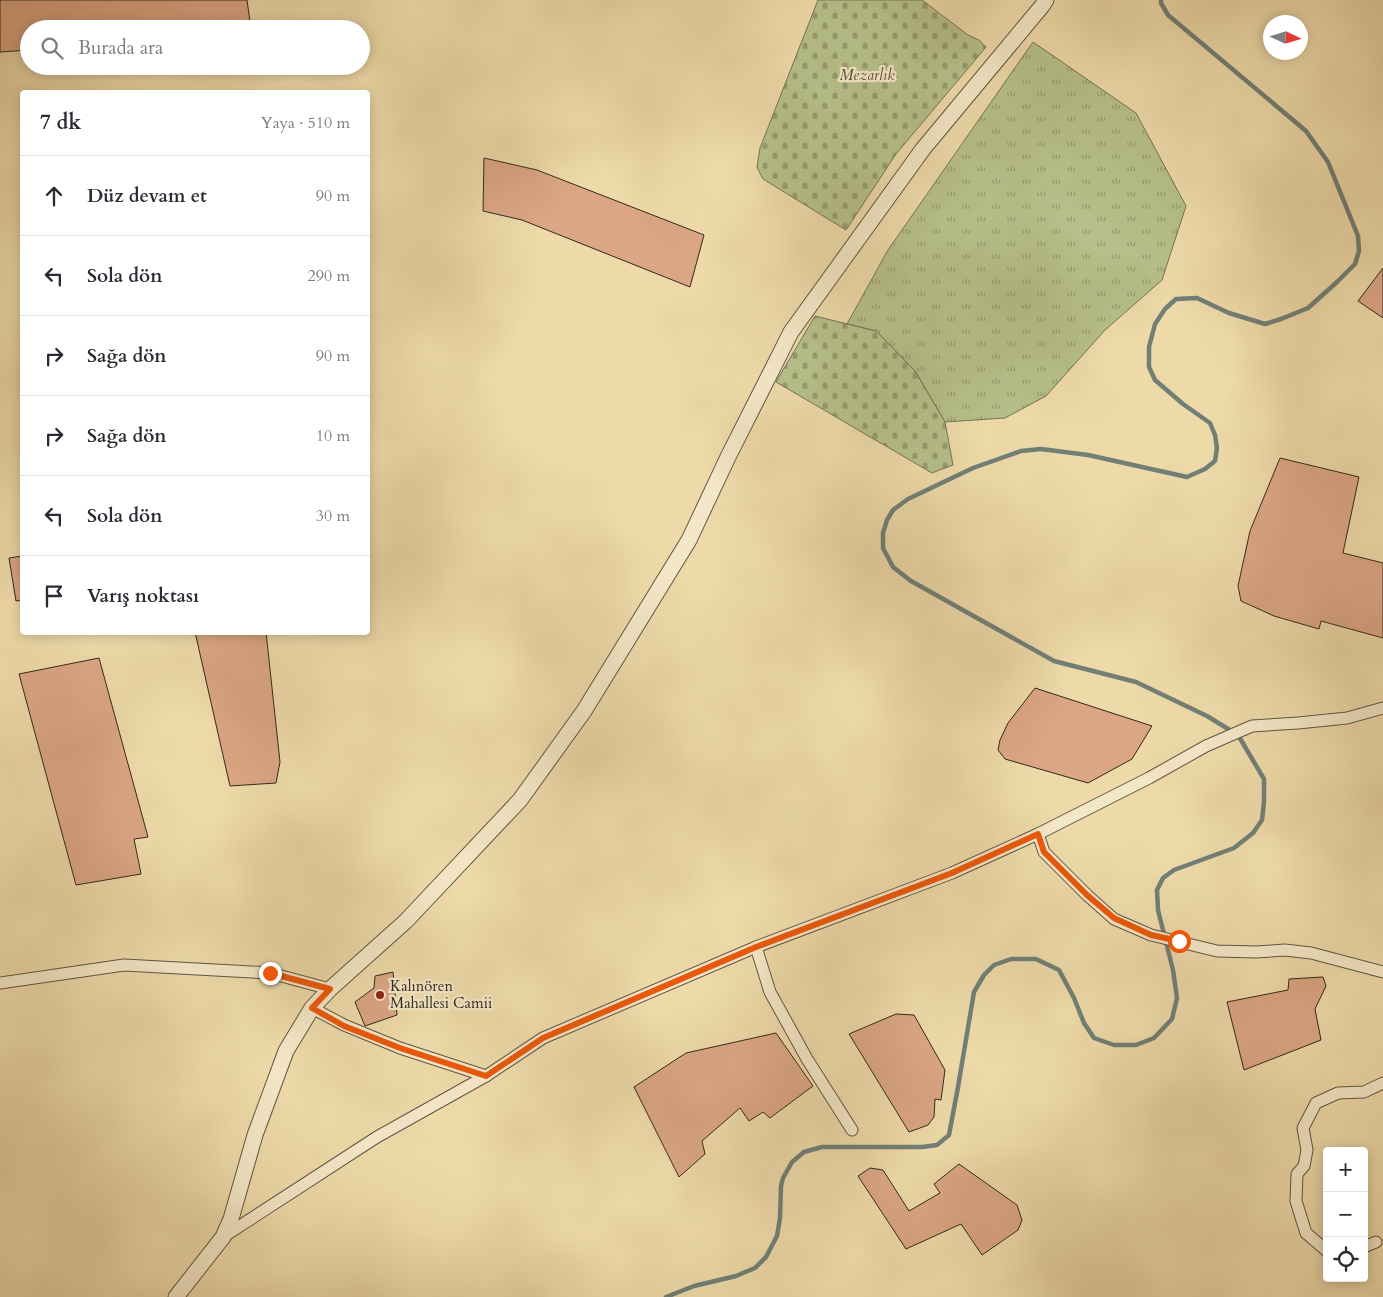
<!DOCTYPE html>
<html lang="tr">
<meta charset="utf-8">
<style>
:root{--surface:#fff;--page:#f7f7f7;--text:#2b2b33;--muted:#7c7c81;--line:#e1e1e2}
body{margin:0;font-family:Cardo,serif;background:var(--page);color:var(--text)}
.controls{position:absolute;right:15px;bottom:15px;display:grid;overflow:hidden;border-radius:5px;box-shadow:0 2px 12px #0003}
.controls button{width:45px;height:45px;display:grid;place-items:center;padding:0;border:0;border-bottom:1px solid var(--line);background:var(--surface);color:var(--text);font:25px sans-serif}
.compass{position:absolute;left:1263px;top:15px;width:45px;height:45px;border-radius:50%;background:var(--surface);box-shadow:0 2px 12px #0003;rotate:94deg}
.stop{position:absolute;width:15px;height:15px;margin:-11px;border:4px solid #ea580c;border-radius:50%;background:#fff}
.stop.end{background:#ea580c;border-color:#fff;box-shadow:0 1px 5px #0008}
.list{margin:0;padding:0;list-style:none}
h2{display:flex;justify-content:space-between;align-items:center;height:65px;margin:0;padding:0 20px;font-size:21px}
h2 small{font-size:16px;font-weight:400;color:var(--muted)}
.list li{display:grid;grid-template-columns:32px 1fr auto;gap:15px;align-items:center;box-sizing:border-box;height:80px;padding:0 20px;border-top:1px solid var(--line)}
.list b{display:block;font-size:19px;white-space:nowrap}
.list em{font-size:16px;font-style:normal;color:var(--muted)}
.icon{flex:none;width:28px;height:28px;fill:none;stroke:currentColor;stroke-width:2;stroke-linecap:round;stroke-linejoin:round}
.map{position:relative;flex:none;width:1383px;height:1297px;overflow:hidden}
.search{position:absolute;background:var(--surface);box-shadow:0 2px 12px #0003;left:20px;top:20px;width:350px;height:55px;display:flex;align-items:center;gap:12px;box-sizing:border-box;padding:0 18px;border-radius:28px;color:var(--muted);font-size:19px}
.panel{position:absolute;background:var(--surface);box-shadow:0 2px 12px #0003;left:20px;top:90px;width:350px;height:545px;border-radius:5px}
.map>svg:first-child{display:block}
.grass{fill:url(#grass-tufts);stroke:#747454}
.cemetery{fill:url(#cemetery-stones);stroke:#747454}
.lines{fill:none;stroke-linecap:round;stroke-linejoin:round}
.stream{stroke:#717f77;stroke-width:4.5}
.building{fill:#dba684;stroke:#31291e}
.minor-casing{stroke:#605541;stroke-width:13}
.tertiary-casing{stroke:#605541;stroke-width:17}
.minor{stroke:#f4e7c7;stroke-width:11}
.tertiary{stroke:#f4e7c7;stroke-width:15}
.route{stroke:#ea580c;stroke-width:6}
.poi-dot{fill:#8f2418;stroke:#f4e7c7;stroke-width:2}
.labels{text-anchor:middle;stroke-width:4.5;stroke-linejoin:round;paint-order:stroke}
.park-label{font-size:15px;font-style:italic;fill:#524f39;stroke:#f4e7c7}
.poi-label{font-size:15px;fill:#31291e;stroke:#f4e7c7;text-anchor:start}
</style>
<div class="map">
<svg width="1383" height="1297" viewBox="0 0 1383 1297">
<defs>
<pattern id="grass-tufts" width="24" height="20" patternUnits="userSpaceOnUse" patternTransform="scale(1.25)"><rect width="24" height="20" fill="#b6c08a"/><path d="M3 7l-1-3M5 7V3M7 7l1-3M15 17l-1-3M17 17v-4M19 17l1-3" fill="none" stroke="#959c70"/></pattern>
<pattern id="cemetery-stones" width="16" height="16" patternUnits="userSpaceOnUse" patternTransform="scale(1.25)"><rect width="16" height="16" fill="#b6c08a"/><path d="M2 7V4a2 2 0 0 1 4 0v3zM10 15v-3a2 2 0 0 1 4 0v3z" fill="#959c70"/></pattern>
</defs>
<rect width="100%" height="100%" fill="#eedaa9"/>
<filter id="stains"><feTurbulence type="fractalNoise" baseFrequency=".004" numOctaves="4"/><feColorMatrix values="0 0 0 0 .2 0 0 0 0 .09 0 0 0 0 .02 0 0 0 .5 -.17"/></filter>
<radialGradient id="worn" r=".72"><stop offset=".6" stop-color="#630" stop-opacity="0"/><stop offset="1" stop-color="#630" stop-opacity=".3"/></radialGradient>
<!-- grass -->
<polygon class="grass" points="1033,42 1136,113 1186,206 1162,280 1105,330 1046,396 1005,418 945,422 915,371 876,331 847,324 888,250"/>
<!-- cemetery -->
<g class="cemetery">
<polygon points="818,0 922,0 968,35 979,40 986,47 896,154 846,230 763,179 757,167 760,148"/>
<polygon points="815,316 876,331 915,371 945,422 953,465 932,473 776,382"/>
</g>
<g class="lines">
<!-- stream -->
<polyline class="stream" points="666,1297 694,1286 736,1276 755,1268 766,1257 777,1236 780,1218 781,1186 783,1178 792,1162 804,1152 822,1147 922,1147 937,1145 949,1135 958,1087 974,992 984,975 994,965 1011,959 1036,959 1059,970 1074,998 1084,1023 1094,1038 1114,1045 1136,1045 1154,1038 1172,1019 1177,998 1173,970 1158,910 1157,890 1163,878 1174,870 1234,848 1253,833 1262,820 1264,802 1264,779 1238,735 1207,716 1136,682 1054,661 911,581 893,567 883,548 883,533 887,520 893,510 908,499 973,468 1021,451 1041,449 1088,455 1187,477 1205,469 1215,461 1217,448 1215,435 1210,423 1183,404 1155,380 1149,367 1149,347 1155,324 1165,309 1176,299 1197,298 1229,313 1265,324 1281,319 1308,308 1337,282 1355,264 1359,251 1358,236 1328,162 1306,131 1168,15 1161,3 1161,0"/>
</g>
<!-- building -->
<g class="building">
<polygon points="0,0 247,0 251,29 29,29 29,50 0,52"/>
<polygon points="484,158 537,170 704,235 690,287 522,220 483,211"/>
<polygon points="1383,268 1383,318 1358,301"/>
<polygon points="1280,458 1359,477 1343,553 1383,563 1383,638 1321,621 1319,629 1274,616 1241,601 1238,586 1250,531"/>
<polygon points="22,556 22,600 16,601 9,558"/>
<polygon points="195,632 266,632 280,762 276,783 230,786"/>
<polygon points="99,658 148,837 134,839 141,874 76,885 19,674"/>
<polygon points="1035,688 1152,726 1132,759 1088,783 1005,759 998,750 1000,740 1008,723"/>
<polygon points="393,972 397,1015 365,1026 355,1002 374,988 375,976"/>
<polygon points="1323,977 1326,986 1315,1009 1321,1040 1244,1070 1227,1002 1288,990 1289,979"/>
<polygon points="896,1014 914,1015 945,1070 941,1100 935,1099 934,1117 928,1125 909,1132 849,1034"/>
<polygon points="776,1033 813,1086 770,1118 763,1112 749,1121 740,1108 702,1141 705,1154 679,1177 634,1087 686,1053"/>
<polygon points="959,1164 1017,1205 1022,1220 1018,1230 982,1255 961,1224 906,1249 858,1176 870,1168 883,1170 909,1211 940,1193 934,1184"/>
</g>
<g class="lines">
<!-- minor casing -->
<g class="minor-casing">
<g id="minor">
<polyline points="1038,834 1044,852 1087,895 1114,919 1151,935 1217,951 1256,952 1285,950 1311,953 1383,972"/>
<polyline points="756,947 770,992 807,1059 852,1130"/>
<polyline points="0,983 124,965 270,973 330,989"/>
<polyline points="312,1008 344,1025 400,1048 486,1076"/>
<polyline points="223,1237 377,1137 486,1076 543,1038 756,947 952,873 1038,834 1149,778 1206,746 1252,726 1298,723 1347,718 1383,708"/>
<polyline points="1364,1247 1376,1242"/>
<polyline points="1327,1251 1306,1233 1296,1201 1297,1174 1304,1166 1307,1150 1303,1128 1316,1103 1338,1093 1364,1092 1383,1083"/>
</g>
</g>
<!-- tertiary casing -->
<g class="tertiary-casing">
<polyline id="tertiary" points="176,1297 223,1237 231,1219 255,1135 286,1051 312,1008 330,989 406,921 520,800 584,711 689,540 728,457 791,332 923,149 1042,6 1046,0"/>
</g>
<!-- minor -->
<use href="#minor" class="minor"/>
<!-- tertiary -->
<use href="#tertiary" class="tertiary"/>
</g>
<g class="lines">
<!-- route -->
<polyline class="route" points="270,973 330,989 312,1008 344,1026 400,1048 486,1076 543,1038 756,947 952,873 1038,834 1044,852 1087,895 1114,918 1151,935 1179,941"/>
</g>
<!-- markers -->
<circle class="poi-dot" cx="380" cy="995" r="5"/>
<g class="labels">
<!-- park labels -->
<g class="park-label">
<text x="867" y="80">Mezarlık</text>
</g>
<!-- poi labels -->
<g class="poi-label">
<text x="390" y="991">Kalınören<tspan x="390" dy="17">Mahallesi Camii</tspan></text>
</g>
</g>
<rect width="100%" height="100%" filter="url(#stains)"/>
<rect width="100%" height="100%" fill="url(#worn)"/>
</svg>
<div class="controls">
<button>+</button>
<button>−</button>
<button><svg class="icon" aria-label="locate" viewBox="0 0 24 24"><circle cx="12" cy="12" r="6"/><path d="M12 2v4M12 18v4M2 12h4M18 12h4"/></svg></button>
</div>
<svg class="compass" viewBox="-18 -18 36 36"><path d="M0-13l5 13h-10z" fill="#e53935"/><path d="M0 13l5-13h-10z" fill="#7c7c81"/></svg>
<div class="stop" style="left:1179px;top:941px"></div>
<div class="stop end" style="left:270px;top:973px"></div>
<div class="search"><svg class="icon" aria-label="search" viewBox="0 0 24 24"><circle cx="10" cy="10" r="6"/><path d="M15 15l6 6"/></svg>Burada ara</div>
<section class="panel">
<h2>7 dk<small>Yaya · 510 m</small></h2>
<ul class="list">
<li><svg class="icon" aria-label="ahead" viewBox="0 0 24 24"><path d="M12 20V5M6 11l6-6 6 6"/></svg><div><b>Düz devam et</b></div><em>90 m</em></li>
<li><svg class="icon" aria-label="left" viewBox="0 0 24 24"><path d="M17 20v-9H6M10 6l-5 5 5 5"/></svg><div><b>Sola dön</b></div><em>290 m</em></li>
<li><svg class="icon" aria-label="right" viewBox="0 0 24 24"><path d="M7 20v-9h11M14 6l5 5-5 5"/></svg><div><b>Sağa dön</b></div><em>90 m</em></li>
<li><svg class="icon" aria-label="right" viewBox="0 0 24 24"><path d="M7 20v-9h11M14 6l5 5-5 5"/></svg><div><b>Sağa dön</b></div><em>10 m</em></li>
<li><svg class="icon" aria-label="left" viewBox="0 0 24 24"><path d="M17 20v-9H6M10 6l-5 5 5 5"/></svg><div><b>Sola dön</b></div><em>30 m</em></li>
<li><svg class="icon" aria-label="arrive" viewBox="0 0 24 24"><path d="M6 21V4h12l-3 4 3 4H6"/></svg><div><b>Varış noktası</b></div></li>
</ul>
</section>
</div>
